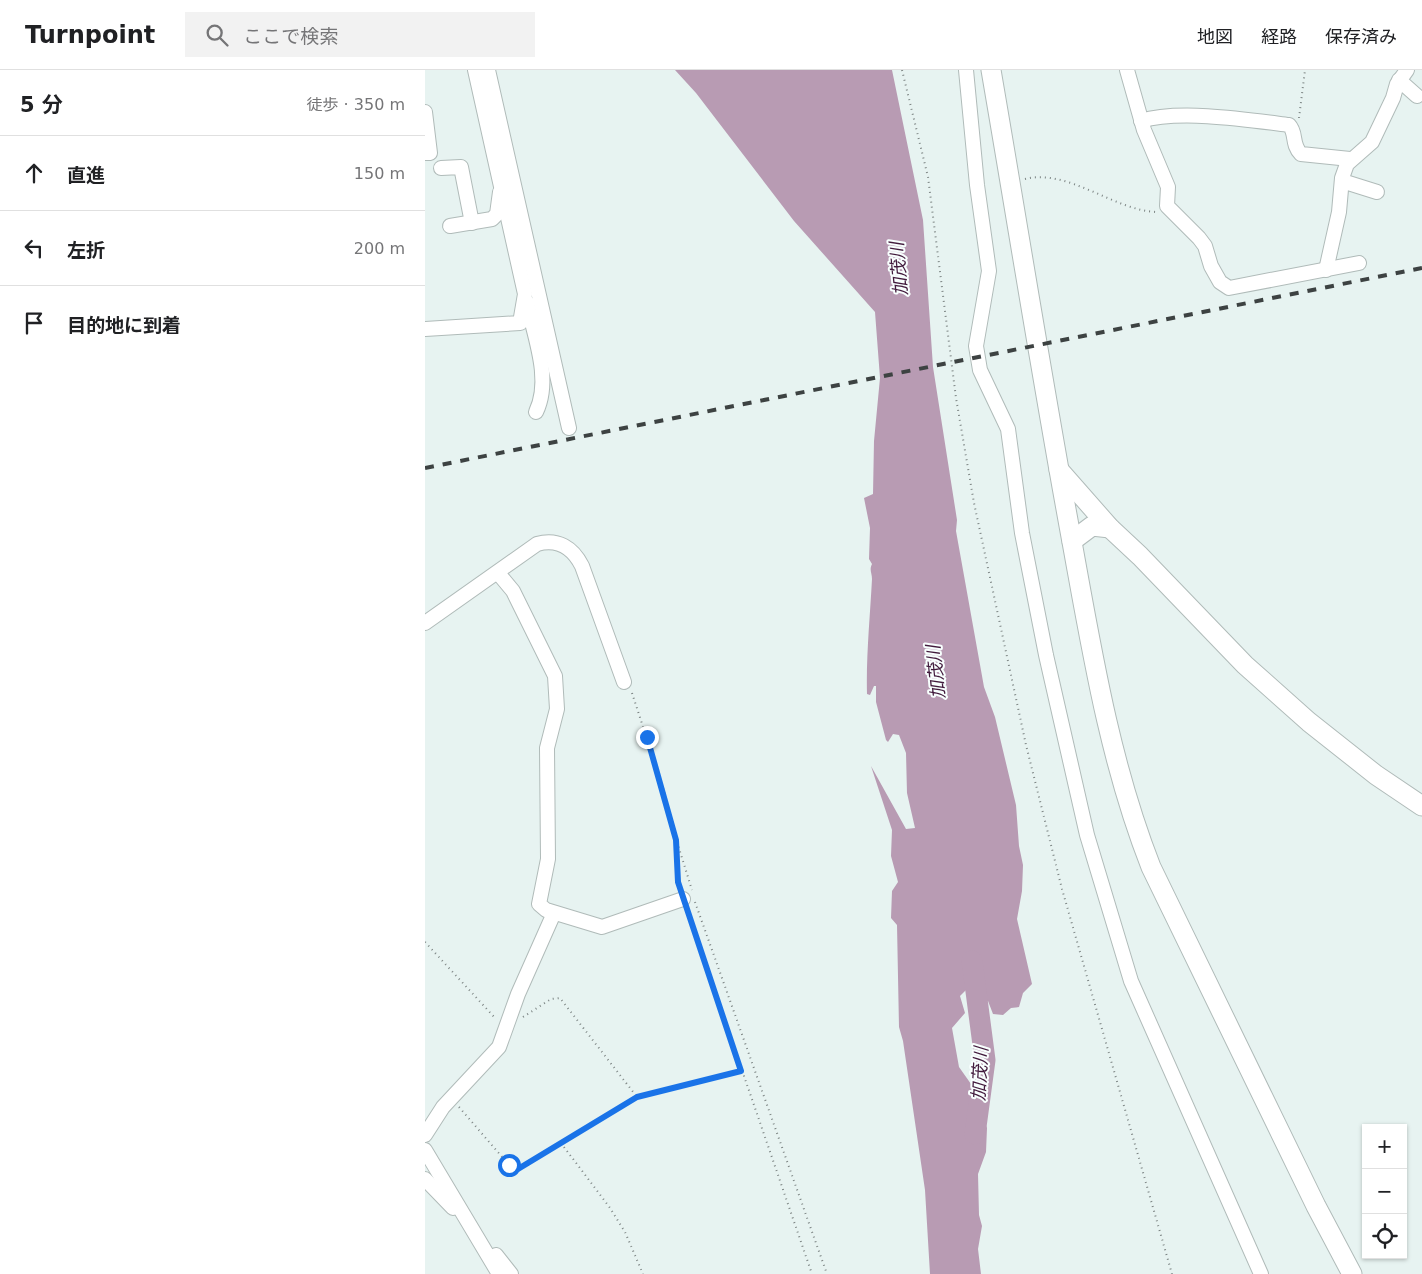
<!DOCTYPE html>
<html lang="ja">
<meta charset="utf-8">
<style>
:root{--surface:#fff;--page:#f2f2f2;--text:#202124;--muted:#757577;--line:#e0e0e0}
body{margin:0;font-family:"DejaVu Sans","Noto Sans JP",sans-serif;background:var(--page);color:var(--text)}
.controls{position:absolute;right:15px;bottom:15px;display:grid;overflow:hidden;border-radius:0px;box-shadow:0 1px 4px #0004}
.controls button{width:45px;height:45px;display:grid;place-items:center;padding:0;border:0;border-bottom:1px solid var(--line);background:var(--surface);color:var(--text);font:25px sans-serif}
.stop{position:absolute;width:15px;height:15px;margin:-11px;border:4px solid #1a73e8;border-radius:50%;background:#fff}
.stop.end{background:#1a73e8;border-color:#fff;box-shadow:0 1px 5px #0008}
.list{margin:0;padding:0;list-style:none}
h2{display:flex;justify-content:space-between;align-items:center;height:65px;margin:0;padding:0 20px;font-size:21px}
h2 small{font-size:16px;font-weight:400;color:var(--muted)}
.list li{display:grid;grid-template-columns:32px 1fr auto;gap:15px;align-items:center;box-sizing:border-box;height:75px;padding:0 20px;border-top:1px solid var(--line)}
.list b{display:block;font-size:19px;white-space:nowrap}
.list em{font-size:16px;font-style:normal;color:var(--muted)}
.icon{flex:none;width:28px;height:28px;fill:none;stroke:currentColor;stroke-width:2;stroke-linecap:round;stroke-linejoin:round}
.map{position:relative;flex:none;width:997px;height:1204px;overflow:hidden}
header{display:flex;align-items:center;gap:30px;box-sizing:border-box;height:70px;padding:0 25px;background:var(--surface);border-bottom:1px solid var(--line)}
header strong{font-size:24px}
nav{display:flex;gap:28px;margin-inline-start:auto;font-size:18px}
.search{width:350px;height:45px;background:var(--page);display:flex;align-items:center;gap:12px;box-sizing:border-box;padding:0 18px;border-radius:0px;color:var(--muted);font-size:19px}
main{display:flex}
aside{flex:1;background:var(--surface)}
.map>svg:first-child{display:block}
.water{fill:#b89bb3}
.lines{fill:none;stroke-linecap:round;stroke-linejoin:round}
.river{stroke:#b89bb3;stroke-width:21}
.street-casing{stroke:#b0bbb9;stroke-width:16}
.secondary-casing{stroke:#b0bbb9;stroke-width:21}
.path{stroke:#7d8584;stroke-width:2;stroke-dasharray:1 4;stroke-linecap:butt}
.street{stroke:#fff;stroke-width:14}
.secondary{stroke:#fff;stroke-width:19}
.rail{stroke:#3d4242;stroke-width:4;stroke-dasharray:9 9;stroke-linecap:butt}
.route{stroke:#1a73e8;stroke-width:6}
.labels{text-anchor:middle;stroke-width:4;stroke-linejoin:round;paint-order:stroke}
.water-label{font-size:18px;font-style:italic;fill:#411a3c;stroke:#f8fffe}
</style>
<header>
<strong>Turnpoint</strong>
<div class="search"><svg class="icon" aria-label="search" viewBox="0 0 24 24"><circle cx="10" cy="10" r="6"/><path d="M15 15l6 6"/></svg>ここで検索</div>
<nav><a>地図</a><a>経路</a><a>保存済み</a></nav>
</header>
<main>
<aside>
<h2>5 分<small>徒歩 · 350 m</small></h2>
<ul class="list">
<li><svg class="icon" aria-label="ahead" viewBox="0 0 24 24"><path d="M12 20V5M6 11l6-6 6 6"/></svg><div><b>直進</b></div><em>150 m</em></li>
<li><svg class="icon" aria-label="left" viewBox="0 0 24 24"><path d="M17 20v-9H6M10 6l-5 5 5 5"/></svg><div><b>左折</b></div><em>200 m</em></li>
<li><svg class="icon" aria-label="arrive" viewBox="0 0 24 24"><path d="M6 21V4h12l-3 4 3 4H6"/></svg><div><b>目的地に到着</b></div></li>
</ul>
</aside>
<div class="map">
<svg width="997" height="1204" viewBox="0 0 997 1204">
<rect width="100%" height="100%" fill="#e7f3f1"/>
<!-- water -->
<path class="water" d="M250,0H467L498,150L508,297L532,450L531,461L559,617L570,647L591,735L594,776L598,795L597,821L592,849L607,914L598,923L594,937L586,938L578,945L568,944L563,931L558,933L556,920L543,918L535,926L540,943L527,958L534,997L546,1014L562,1058L561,1082L553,1104L554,1145L557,1156L553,1179L556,1204H505L500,1120L478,971L474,957L472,855L466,848L467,821L473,812L466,786L467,760L446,696L481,759L490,758L482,723L481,683L474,665L468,664L463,672L461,670L451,632V616H449L445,625L442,624C441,586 445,547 447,509C447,503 444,500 447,494L444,489L445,458L439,428L448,424L449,371L455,308L450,242L369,151L271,23Z"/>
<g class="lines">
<!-- river -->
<polyline class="river" points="547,891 560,990 550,1064"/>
<!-- street casing -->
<g class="street-casing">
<g id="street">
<polyline points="63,0 144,358"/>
<polyline points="541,0 552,115 564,201 551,276 555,300 583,359 597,463 621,585 662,765 706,911 836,1204"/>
<polyline points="702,0 719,60 743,117 742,136 774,168 780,176 786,196 795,212 804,218 934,193"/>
<polyline points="974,10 992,26"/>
<polyline points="0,42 5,83 0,83"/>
<path d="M716,51C754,39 825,50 864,55C872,63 866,74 876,84L925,89"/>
<polyline points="16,98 36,97 47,153"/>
<polyline points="917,111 952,122"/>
<polyline points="25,156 67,149 72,144 75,122"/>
<polyline points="901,200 914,142 917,108 922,94 947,72 968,28 972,14 982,0"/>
<path d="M102,232C109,266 127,309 111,342"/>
<polyline points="0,259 95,253 100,224 50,0"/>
<polyline points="73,503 88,521 130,606 132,639 122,678 123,789 114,834 121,840 177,857 258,829"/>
<path d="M0,553L112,474C133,468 148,478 157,496L199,612"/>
<polyline points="0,1065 18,1037 74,977 93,924 129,843"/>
<polyline points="0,1080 74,1204"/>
<polyline points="0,1109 28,1138"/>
<polyline points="71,1185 86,1204"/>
</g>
</g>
<!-- secondary casing -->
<g class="secondary-casing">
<g id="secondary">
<path d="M566,0C593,157 618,315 647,472C667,582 685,693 726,797L891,1136L927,1204"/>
<polyline points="634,400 685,458 715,486 820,595 884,652 951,705 997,736"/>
<polyline points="647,471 667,456 685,458"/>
</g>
</g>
<!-- path -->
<g class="path">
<polyline points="477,0 503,107 531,328 549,433 601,675 637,819 747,1204"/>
<polyline points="874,48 880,0"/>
<path d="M600,109C643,98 690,141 732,142"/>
<polyline points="207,623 239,721 251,770 254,816"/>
<polyline points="252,772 267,820"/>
<polyline points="270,832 402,1204"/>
<polyline points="262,840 387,1204"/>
<polyline points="0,872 71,949"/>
<polyline points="98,947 126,929 135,928 212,1027"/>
<polyline points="34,1037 84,1095 93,1099 213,1027 316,1001"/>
<polyline points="136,1073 185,1138 200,1162 218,1204"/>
</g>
<!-- street -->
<use href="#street" class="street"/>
<!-- secondary -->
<use href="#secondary" class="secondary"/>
<!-- rail -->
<polyline class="rail" points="0,398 997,198"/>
</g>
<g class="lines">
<!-- route -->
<polyline class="route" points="84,1095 93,1099 212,1027 316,1001 253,812 251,770 222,667"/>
</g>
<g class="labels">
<!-- water labels -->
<g class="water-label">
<text transform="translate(474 199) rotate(-95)" y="6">加茂川</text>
<text transform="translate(511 602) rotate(-96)" y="6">加茂川</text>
<text transform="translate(555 1004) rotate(-87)" y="6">加茂川</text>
</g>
</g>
</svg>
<div class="controls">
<button>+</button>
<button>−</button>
<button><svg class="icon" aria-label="locate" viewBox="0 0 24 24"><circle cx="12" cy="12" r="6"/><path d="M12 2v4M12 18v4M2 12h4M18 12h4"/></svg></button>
</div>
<div class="stop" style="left:84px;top:1095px"></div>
<div class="stop end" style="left:222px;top:667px"></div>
</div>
</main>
